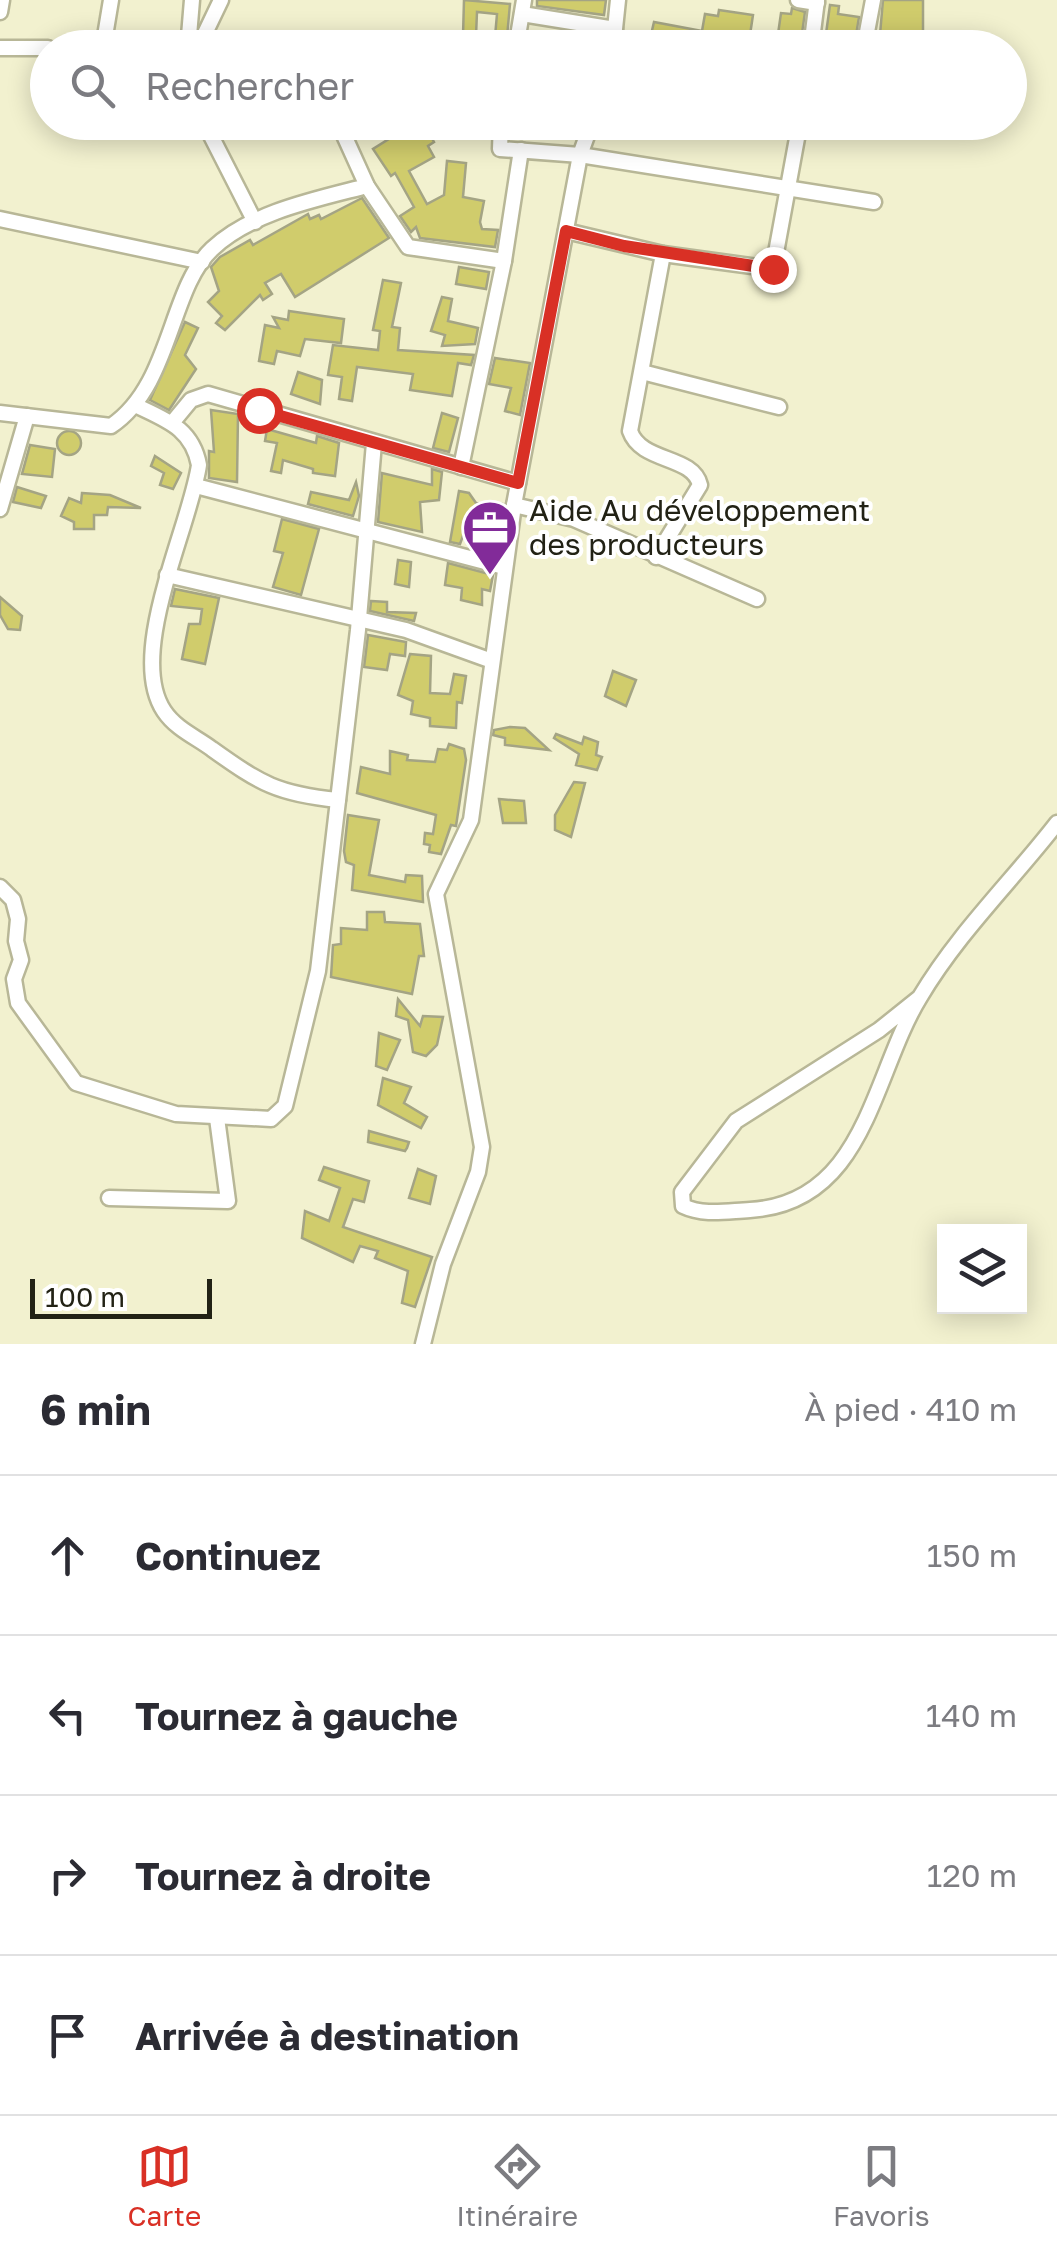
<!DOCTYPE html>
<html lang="fr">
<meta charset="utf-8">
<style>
:root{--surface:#fff;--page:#f2f2f3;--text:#2b2b33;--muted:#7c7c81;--line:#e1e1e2;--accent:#d93025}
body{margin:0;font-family:"Golos Text",sans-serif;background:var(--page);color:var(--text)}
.controls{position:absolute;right:30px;bottom:30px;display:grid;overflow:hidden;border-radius:0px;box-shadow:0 5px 25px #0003}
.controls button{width:90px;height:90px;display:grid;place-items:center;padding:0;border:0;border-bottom:2px solid var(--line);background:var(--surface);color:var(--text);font:50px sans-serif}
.scale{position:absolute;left:30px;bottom:25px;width:182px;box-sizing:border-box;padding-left:10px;border:5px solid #222215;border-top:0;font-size:28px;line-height:35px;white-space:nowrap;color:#222215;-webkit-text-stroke:8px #fff;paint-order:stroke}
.stop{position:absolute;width:30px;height:30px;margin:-22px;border:8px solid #d93025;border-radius:50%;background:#fff}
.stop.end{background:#d93025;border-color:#fff;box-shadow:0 2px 10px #0008}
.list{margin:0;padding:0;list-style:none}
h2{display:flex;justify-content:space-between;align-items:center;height:130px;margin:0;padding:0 40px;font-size:42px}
h2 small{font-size:32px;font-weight:400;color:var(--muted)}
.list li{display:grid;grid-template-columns:65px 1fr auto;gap:30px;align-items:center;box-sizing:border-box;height:160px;padding:0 40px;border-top:2px solid var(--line)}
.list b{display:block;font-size:38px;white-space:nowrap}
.list em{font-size:32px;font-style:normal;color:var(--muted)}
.icon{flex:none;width:55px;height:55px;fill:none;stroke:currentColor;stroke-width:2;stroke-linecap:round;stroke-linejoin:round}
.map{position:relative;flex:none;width:1057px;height:1344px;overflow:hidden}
.search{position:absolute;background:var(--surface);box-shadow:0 5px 25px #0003;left:30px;right:30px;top:30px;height:110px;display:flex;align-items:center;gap:25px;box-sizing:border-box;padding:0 35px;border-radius:55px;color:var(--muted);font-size:38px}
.sheet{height:770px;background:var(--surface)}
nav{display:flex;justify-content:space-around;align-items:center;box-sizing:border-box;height:140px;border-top:2px solid var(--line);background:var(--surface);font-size:28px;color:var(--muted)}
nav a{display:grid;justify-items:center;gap:5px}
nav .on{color:var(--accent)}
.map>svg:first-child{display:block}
.building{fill:#d0cc6c;stroke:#a4a484;stroke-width:2.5}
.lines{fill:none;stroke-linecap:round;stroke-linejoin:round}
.minor-casing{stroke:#b8b797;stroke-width:19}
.minor{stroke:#fff;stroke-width:14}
.route{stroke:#d93025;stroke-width:12}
.labels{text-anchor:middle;stroke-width:8;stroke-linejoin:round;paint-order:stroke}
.poi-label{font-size:30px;fill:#222215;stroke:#fff;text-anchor:start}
</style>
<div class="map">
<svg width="1057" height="1344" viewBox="0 0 1057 1344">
<rect width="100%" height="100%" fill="#f2f1cf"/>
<!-- building -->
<g class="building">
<polygon points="464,0 510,4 506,48 494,48 497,14 477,12 476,36 463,36"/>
<polygon points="537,0 606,0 604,15 537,6"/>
<polygon points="883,0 923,0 923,35 909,33 908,48 879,46"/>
<polygon points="830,5 839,6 838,14 859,17 854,48 824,48"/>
<polygon points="792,8 805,12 800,48 777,41 781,13 791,14"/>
<polygon points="719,10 753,15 748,48 692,48 650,39 654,22 702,31 705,14 718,16"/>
<polygon points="416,122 423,122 434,142 428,146 434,157 409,171 427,204 444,195 447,161 466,163 463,197 484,201 480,222 482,229 498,230 495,247 420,238 416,227 411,232 400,216 414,207 395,173 391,176 373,149"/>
<polygon points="362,198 389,238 295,297 281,274 265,283 272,294 263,300 260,295 225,330 216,323 222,316 208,302 219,291 211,267 220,257 250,240 253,245 308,214 310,219 319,215 321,219"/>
<polygon points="459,267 489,272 486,289 456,284"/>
<polygon points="383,280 401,283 392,327 400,328 398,350 474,355 471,365 458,363 452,396 410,390 413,374 357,367 352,401 339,399 342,377 328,375 333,345 378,350 380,331 373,330"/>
<polygon points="442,297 452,299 448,321 478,328 475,344 442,346 445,335 431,331"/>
<polygon points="289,311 344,319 341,343 305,339 300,356 277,351 274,364 259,361 265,325 279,328 273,317 288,320"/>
<polygon points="185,322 198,328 185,355 196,369 169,410 150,400"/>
<polygon points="495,358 530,363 520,415 505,411 511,388 489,384"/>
<polygon points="298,372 322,380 320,404 291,394"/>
<polygon points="211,410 238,414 237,482 209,478 209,451 214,452"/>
<polygon points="442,413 458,418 449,452 433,448"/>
<polygon points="267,429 316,443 317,436 339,443 335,476 313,473 313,469 283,460 281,473 271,471 277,443 265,441"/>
<circle cx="69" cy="443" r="12"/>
<polygon points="30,445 55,449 52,477 22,474"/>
<polygon points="155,456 181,473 173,489 160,485 164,473 151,466"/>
<polygon points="432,469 442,472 439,500 420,502 422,532 378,522 382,473 432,485"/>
<polygon points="356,482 359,496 353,516 308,504 311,492 349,500"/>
<polygon points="17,487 46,496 41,508 13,502"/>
<polygon points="459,491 469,493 476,503 502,504 501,521 481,519 479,528 464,533 460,544 450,542"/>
<polygon points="82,493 110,495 141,508 108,507 107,515 94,515 94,529 74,529 74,522 61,516 69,498 81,503"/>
<polygon points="282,519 319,529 301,595 273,587 283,553 274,551"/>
<polygon points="398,560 411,562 409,587 395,584"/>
<polygon points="448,563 493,575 490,591 482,589 482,605 461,600 462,588 445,585"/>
<polygon points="175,589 219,598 205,664 182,659 189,624 200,624 202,609 171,606"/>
<polygon points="0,597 22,616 20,630 8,629 0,615"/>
<polygon points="371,601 387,602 387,612 416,613 414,621 370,611"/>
<polygon points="368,635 406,642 405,656 390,654 387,670 364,667"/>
<polygon points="410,654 431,656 430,693 450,694 454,674 466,676 462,703 457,702 456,728 430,726 430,718 411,714 413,701 398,695"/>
<polygon points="613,671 636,680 626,706 605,696"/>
<polygon points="510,727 525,728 549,750 505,745 505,738 493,735 494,730"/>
<polygon points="556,734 582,744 584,737 598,742 596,755 602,757 597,770 576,765 579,754 554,738"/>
<polygon points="449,744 464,749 466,760 456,826 451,825 441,854 429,852 430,845 424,844 425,833 433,834 436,815 357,793 361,767 390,774 390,751 408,755 407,760 435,762 438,749 447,750"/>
<polygon points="574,782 585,783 571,837 555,830 555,815"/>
<polygon points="499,799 524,801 526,823 503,823"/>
<polygon points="348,815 379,820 369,875 405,882 406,875 422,876 423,902 352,890 354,865 346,862 344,851"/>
<polygon points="367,912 384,912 385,922 420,924 424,956 419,956 412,994 331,977 333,945 341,944 341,928 367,930"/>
<polygon points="398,999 420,1026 423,1016 443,1017 437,1045 426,1056 413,1052 408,1020 396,1016"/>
<polygon points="379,1033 400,1040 387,1070 376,1066"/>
<polygon points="383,1078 411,1087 404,1103 427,1117 421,1128 378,1105"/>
<polygon points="369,1131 409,1142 407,1148 405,1151 368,1142"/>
<polygon points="324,1167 369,1181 364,1202 353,1199 343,1227 432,1257 415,1307 402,1303 408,1271 375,1258 378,1251 360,1246 353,1262 302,1238 305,1211 329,1221 340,1188 319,1180"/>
<polygon points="418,1169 436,1176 430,1204 409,1198"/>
</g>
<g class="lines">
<!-- minor casing -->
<g class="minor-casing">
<g id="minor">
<polyline points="798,0 817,3"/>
<polyline points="0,12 2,0"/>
<polyline points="522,14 615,29"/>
<polyline points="0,48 48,48"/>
<polyline points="103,48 111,0"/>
<polyline points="188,48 192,0"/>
<polyline points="198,48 221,0"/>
<polyline points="516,48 524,0"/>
<polyline points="613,48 618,0"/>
<polyline points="811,48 817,0"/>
<polyline points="864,48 873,0"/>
<polyline points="204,122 255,222"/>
<polyline points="338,122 367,186 408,247 504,261"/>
<polyline points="501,122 500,149 580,155 874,202"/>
<polyline points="0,219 202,262"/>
<polyline points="566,231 663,254 773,269 800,122"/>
<polyline points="642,372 779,407"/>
<path d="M135,405C166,420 192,428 199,465C190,527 126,654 164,711C176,729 196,737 212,749C261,784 278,794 338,800"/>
<path d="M0,413L111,426C172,385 169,289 212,249C251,212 317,199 367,186"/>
<polyline points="172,423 191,400 208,394 518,483"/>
<polyline points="461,467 504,261 521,150"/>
<polyline points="196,486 504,567"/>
<polyline points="514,505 574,519 757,599"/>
<polyline points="0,509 27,416"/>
<path d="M656,557L700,485C693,455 641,463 630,431L663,254"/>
<polyline points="167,575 406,630 492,661"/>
<polyline points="0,887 13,900 18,919 16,941 21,960 14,979 18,1003 76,1083 176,1114 271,1119 285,1106 318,971 358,630 374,443"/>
<path d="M919,998L879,1030L736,1121L682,1192L683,1206C704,1216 727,1211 750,1210C866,1203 872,1075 920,997C958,933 1012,881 1057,823"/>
<polyline points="109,1198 228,1201 217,1118"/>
<polyline points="423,1344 443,1264 478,1172 482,1147 436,894 471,820 514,505 580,155 592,122"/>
</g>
</g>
<!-- minor -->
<use href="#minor" class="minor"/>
</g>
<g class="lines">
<!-- route -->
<polyline class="route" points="259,410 518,483 566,231 624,246 773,269"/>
</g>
<!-- icons -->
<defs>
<g id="office-pin" transform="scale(2.875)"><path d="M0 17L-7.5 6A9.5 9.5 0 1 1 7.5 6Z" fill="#822b99" stroke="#fff"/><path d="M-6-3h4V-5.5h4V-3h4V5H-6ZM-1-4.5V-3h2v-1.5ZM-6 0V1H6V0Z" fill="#fff"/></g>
</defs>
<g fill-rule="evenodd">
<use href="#office-pin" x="490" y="528"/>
</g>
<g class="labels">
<!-- poi labels -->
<g class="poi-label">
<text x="529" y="521">Aide Au développement<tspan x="529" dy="34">des producteurs</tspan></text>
</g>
</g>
</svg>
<div class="controls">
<button><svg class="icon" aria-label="layers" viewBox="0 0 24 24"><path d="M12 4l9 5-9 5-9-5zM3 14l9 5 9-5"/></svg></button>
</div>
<div class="scale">100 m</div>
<div class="stop" style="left:259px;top:410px"></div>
<div class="stop end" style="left:773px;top:269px"></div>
<div class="search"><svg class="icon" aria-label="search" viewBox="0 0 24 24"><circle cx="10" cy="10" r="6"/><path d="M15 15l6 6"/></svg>Rechercher</div>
</div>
<section class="sheet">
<h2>6 min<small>À pied · 410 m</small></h2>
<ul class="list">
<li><svg class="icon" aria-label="ahead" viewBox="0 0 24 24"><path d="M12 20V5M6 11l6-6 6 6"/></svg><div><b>Continuez</b></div><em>150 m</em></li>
<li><svg class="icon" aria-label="left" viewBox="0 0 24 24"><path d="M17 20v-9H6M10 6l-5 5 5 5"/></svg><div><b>Tournez à gauche</b></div><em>140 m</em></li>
<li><svg class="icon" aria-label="right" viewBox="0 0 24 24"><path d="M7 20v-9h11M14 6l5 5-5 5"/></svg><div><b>Tournez à droite</b></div><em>120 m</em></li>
<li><svg class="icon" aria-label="arrive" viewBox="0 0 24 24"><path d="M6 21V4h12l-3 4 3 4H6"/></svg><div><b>Arrivée à destination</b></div></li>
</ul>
</section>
<nav>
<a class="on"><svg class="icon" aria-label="map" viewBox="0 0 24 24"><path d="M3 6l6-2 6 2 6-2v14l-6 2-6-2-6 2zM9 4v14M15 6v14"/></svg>Carte</a>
<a><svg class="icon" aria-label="directions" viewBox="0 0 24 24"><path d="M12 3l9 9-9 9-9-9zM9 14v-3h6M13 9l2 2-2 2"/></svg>Itinéraire</a>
<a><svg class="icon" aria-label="saved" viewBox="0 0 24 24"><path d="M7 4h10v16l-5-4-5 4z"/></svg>Favoris</a>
</nav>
